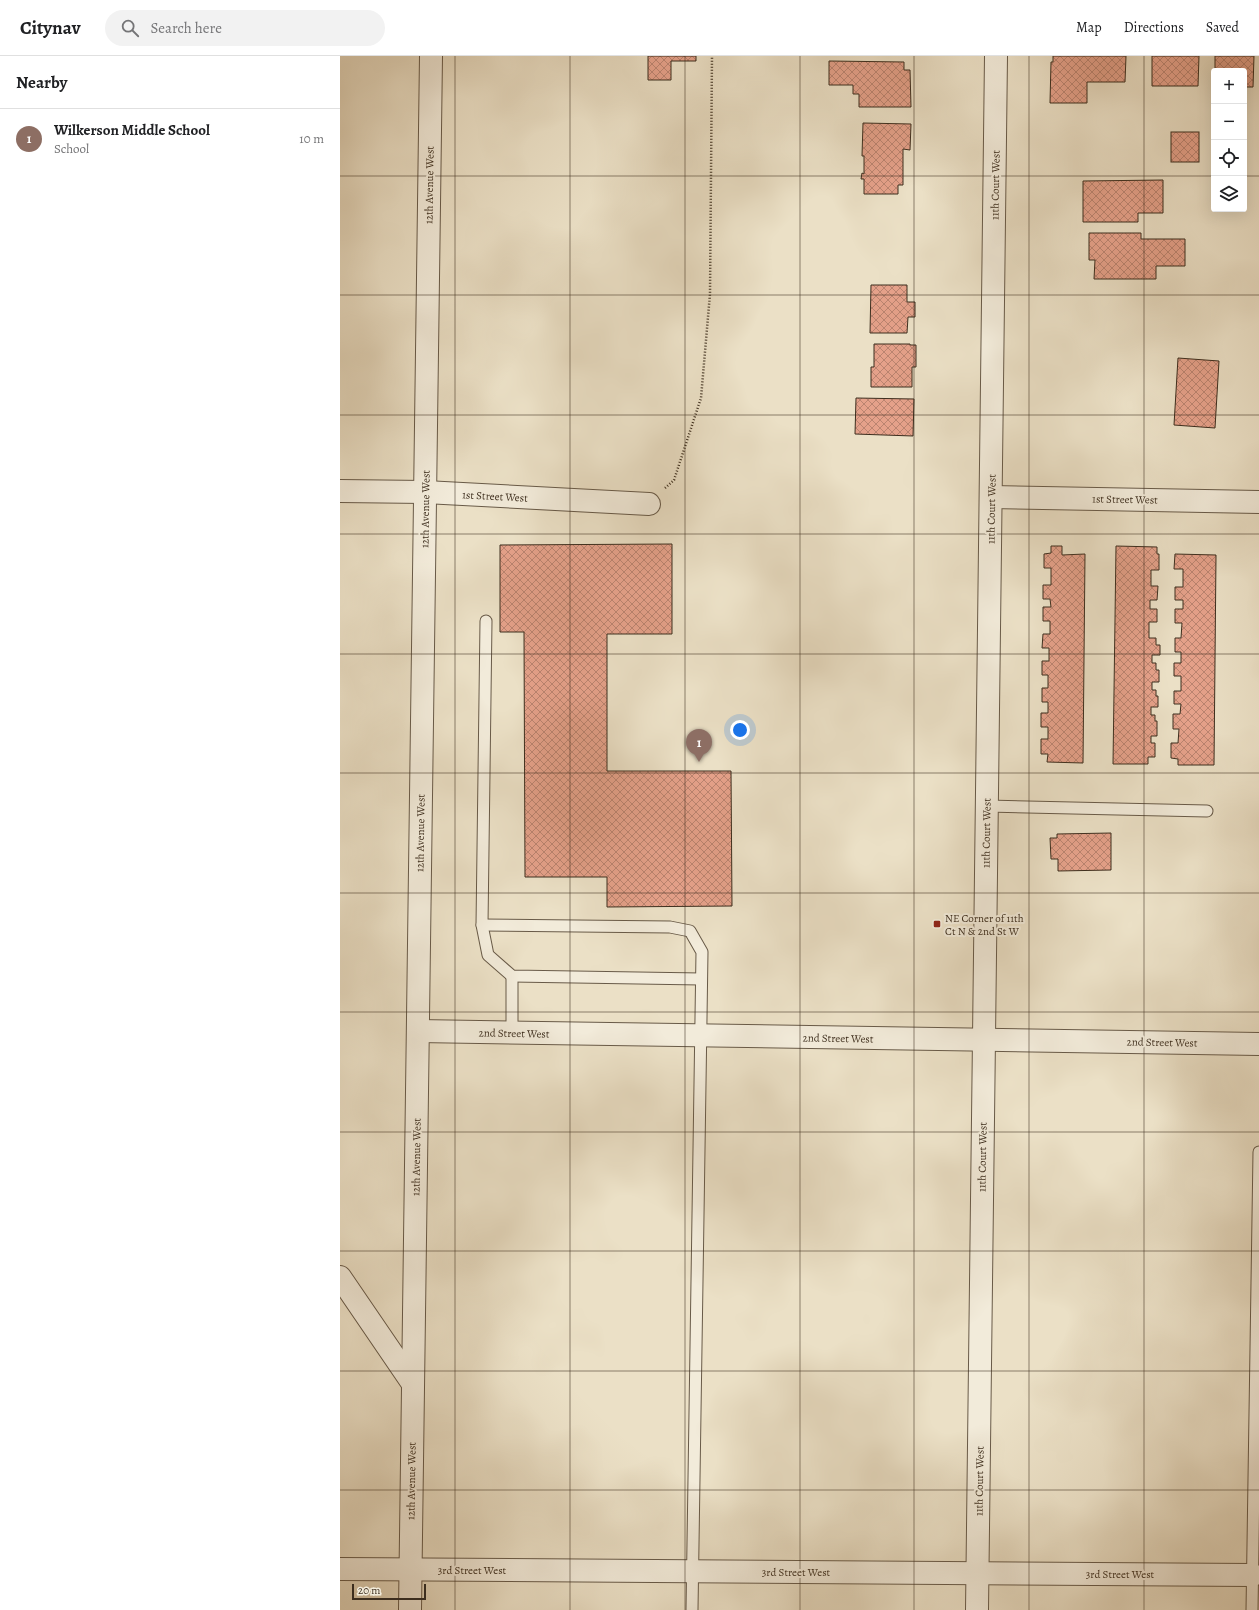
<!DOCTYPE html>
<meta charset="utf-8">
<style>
:root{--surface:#fff;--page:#f2f2f2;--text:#202124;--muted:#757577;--line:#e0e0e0;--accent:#8f2418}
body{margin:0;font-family:Alegreya,serif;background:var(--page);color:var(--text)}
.controls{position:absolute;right:12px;top:12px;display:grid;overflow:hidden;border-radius:4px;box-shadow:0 4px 16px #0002}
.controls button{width:36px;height:36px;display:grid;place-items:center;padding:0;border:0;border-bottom:1px solid var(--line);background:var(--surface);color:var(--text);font:20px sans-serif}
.scale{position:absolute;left:12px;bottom:10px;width:74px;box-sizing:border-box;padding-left:4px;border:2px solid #3d2e1e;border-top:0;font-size:11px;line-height:14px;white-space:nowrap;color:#3d2e1e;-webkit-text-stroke:3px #f2ebda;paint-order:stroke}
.you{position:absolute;left:400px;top:674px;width:14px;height:14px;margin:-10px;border:3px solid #fff;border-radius:50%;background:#1a73e8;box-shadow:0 0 0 6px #1a73e833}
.badge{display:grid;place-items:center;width:26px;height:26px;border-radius:50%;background:var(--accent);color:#fff;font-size:13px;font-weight:700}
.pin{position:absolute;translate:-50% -33px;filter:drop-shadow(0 1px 2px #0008)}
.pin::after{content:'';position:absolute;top:21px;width:14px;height:12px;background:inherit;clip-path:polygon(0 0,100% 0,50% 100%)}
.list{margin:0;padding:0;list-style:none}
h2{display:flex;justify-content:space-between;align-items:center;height:52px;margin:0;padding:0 16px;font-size:17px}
h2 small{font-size:13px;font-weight:400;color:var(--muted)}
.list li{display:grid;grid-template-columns:26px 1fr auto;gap:12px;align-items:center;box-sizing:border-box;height:60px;padding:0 16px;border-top:1px solid var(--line)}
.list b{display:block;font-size:15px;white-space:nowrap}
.list p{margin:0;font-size:13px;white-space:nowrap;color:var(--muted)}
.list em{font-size:13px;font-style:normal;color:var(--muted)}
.icon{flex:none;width:22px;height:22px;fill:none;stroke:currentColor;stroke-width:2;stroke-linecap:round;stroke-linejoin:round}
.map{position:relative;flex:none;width:919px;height:1554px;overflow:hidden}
header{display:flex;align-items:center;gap:24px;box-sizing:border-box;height:56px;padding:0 20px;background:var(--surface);border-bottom:1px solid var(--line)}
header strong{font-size:19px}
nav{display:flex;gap:22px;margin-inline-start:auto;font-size:14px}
.search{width:280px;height:36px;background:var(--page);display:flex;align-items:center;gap:10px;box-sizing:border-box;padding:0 14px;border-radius:22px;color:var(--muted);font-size:15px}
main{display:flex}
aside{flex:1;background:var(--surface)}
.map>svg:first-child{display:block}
.building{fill:url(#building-cross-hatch);stroke:#3d2e1e}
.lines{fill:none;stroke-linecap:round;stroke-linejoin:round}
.service-casing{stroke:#685a48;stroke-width:13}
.minor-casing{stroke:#685a48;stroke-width:24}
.path{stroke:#3d2e1e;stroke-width:2.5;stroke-dasharray:1 2;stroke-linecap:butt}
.service{stroke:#f2ebda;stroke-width:11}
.minor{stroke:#f2ebda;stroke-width:22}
.grid{fill:none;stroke:#3d2e1e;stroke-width:1;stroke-opacity:0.55}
.poi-dot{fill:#8f2418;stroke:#f2ebda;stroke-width:1.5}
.labels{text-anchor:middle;stroke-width:4;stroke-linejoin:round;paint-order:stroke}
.street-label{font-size:11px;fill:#3d2e1e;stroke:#f2ebda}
.poi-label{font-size:11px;fill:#3d2e1e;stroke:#f2ebda;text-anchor:start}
</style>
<header>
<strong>Citynav</strong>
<div class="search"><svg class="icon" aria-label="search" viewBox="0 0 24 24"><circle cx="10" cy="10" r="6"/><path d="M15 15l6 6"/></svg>Search here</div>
<nav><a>Map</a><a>Directions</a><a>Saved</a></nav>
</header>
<main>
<aside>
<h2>Nearby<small></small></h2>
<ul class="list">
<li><span class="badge" style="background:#8d6e63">1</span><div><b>Wilkerson Middle School</b><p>School</p></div><em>10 m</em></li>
</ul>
</aside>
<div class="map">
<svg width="919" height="1554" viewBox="0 0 919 1554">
<defs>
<pattern id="building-cross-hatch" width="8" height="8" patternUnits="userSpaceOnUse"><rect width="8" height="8" fill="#e5a18a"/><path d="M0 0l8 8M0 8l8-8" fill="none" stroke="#bb8470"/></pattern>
</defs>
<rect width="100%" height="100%" fill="#ebe0c6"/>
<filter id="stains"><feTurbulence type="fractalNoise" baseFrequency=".005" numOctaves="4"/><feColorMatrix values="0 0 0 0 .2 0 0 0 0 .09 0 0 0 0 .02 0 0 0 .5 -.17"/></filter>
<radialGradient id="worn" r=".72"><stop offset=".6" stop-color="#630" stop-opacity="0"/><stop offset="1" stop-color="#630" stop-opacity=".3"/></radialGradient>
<!-- building -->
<g class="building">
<polygon points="308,0 356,0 356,5 331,5 331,24 308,24"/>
<polygon points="713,0 786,0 785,26 747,26 747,47 710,47 711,6 713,6"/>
<polygon points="812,0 859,0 858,30 812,30"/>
<polygon points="875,0 914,0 913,31 904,31 904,15 875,15"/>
<polygon points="489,5 564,6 564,14 570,14 571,51 519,51 519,38 513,38 513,29 489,29"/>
<polygon points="523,67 571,68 570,94 563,93 563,129 558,129 558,138 524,138 524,123 521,123 522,117 524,118 524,100 522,100"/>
<rect x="831" y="76" width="28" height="30"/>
<polygon points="823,124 823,157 798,157 798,166 743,166 743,125"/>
<polygon points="749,177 801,177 801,183 845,183 845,210 816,210 816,223 754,223 755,204 749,204"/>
<polygon points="531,229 567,229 567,246 575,246 575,261 568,261 567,277 530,277"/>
<polygon points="534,288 570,288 570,289 576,289 576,311 572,311 572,331 531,331 531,311 534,311"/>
<polygon points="838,302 879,305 875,372 834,369"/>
<polygon points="516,342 574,343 573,380 515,378"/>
<polygon points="332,488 332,578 267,578 267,715 391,715 392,850 267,851 267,821 185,821 184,576 160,576 160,489"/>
<polygon points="711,490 722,490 722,499 745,498 743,707 707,706 708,698 701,698 701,683 708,683 708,671 701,671 701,657 708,657 708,646 702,646 702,632 708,632 708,619 702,619 702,605 709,605 709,592 702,592 703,578 710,578 710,565 703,565 703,551 711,551 710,543 703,543 703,529 711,529 711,512 704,512 704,498 711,497"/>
<polygon points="776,490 817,491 817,498 819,498 819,514 811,514 811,530 818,530 817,544 810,544 810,553 817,553 817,566 809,566 809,582 816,582 816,589 820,589 820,599 812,599 812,607 816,607 816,614 819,614 819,626 812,626 812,634 816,634 816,640 818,640 818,651 811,651 811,659 815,659 815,665 817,665 817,680 811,680 811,687 815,687 815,701 808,701 808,708 773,708"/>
<polygon points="835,498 876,499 874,709 838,709 838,703 831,702 831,687 838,687 839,673 833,673 833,658 840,658 841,648 834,648 834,635 841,635 841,620 834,620 834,607 841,607 841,596 835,596 835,582 841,582 842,567 835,567 835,553 843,553 843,544 835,544 835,531 843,531 843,513 834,513"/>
<polygon points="771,777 771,814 718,815 718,803 711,803 710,782 717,782 717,778"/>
</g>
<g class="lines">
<!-- service casing -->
<g class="service-casing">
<g id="service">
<polyline points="146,565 142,869 148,899 172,920 361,923"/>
<polyline points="647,750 867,755"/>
<polyline points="142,869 330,871 350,875 362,896 352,1554"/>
<polyline points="172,920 172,977"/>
<polyline points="912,1554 919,1096"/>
</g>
</g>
<!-- minor casing -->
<g class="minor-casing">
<g id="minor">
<polyline points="0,435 85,436 309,448"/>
<polyline points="651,441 919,446"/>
<polyline points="78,975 919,988"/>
<polyline points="0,1221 73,1328"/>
<polyline points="0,1513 913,1519"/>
<polyline points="70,1554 91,0"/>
<polyline points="637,1554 656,0"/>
</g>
</g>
<!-- path -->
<polyline class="path" points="325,432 334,424 361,342 370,238 372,0"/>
<!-- service -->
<use href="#service" class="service"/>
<!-- minor -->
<use href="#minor" class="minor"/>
</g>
<!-- grid -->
<path class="grid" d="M115,0V1554M230,0V1554M345,0V1554M460,0V1554M574,0V1554M689,0V1554M804,0V1554M0,120H874M904,120H919M0,239H919M0,359H919M0,478H919M0,598H919M0,717H919M0,837H919M0,956H919M0,1076H919M0,1195H919M0,1315H919M0,1434H919"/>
<!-- markers -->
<rect class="poi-dot" x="593" y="864" width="8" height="8" rx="2"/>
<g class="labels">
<!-- street labels -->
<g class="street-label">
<text transform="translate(89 129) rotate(-89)" y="4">12th Avenue West</text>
<text transform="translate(655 129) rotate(-89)" y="4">11th Court West</text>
<text transform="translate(155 440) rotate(3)" y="4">1st Street West</text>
<text transform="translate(785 443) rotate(1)" y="4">1st Street West</text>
<text transform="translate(85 453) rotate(-89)" y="4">12th Avenue West</text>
<text transform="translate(651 453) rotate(-89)" y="4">11th Court West</text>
<text transform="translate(80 777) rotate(-89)" y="4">12th Avenue West</text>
<text transform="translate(646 777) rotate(-89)" y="4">11th Court West</text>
<text transform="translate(174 977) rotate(1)" y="4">2nd Street West</text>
<text transform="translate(498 982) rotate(1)" y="4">2nd Street West</text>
<text transform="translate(822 986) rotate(1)" y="4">2nd Street West</text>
<text transform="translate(76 1101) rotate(-89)" y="4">12th Avenue West</text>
<text transform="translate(642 1101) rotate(-89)" y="4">11th Court West</text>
<text transform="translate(71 1425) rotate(-89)" y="4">12th Avenue West</text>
<text transform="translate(639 1425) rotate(-89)" y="4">11th Court West</text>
<text x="132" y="1518">3rd Street West</text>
<text x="456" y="1520">3rd Street West</text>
<text x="780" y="1522">3rd Street West</text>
</g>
<!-- poi labels -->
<g class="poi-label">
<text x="605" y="866">NE Corner of 11th<tspan x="605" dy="13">Ct N &amp; 2nd St W</tspan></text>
</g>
</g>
<rect width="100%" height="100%" filter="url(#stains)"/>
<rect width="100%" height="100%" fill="url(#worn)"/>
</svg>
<div class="controls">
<button>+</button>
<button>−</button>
<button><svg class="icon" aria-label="locate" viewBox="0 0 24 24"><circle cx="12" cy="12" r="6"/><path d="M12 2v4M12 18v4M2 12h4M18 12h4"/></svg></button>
<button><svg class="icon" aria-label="layers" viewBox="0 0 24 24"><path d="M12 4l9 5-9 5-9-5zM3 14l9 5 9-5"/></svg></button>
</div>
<div class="scale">20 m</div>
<div class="you"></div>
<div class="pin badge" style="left:359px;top:706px;background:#8d6e63">1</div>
</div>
</main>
